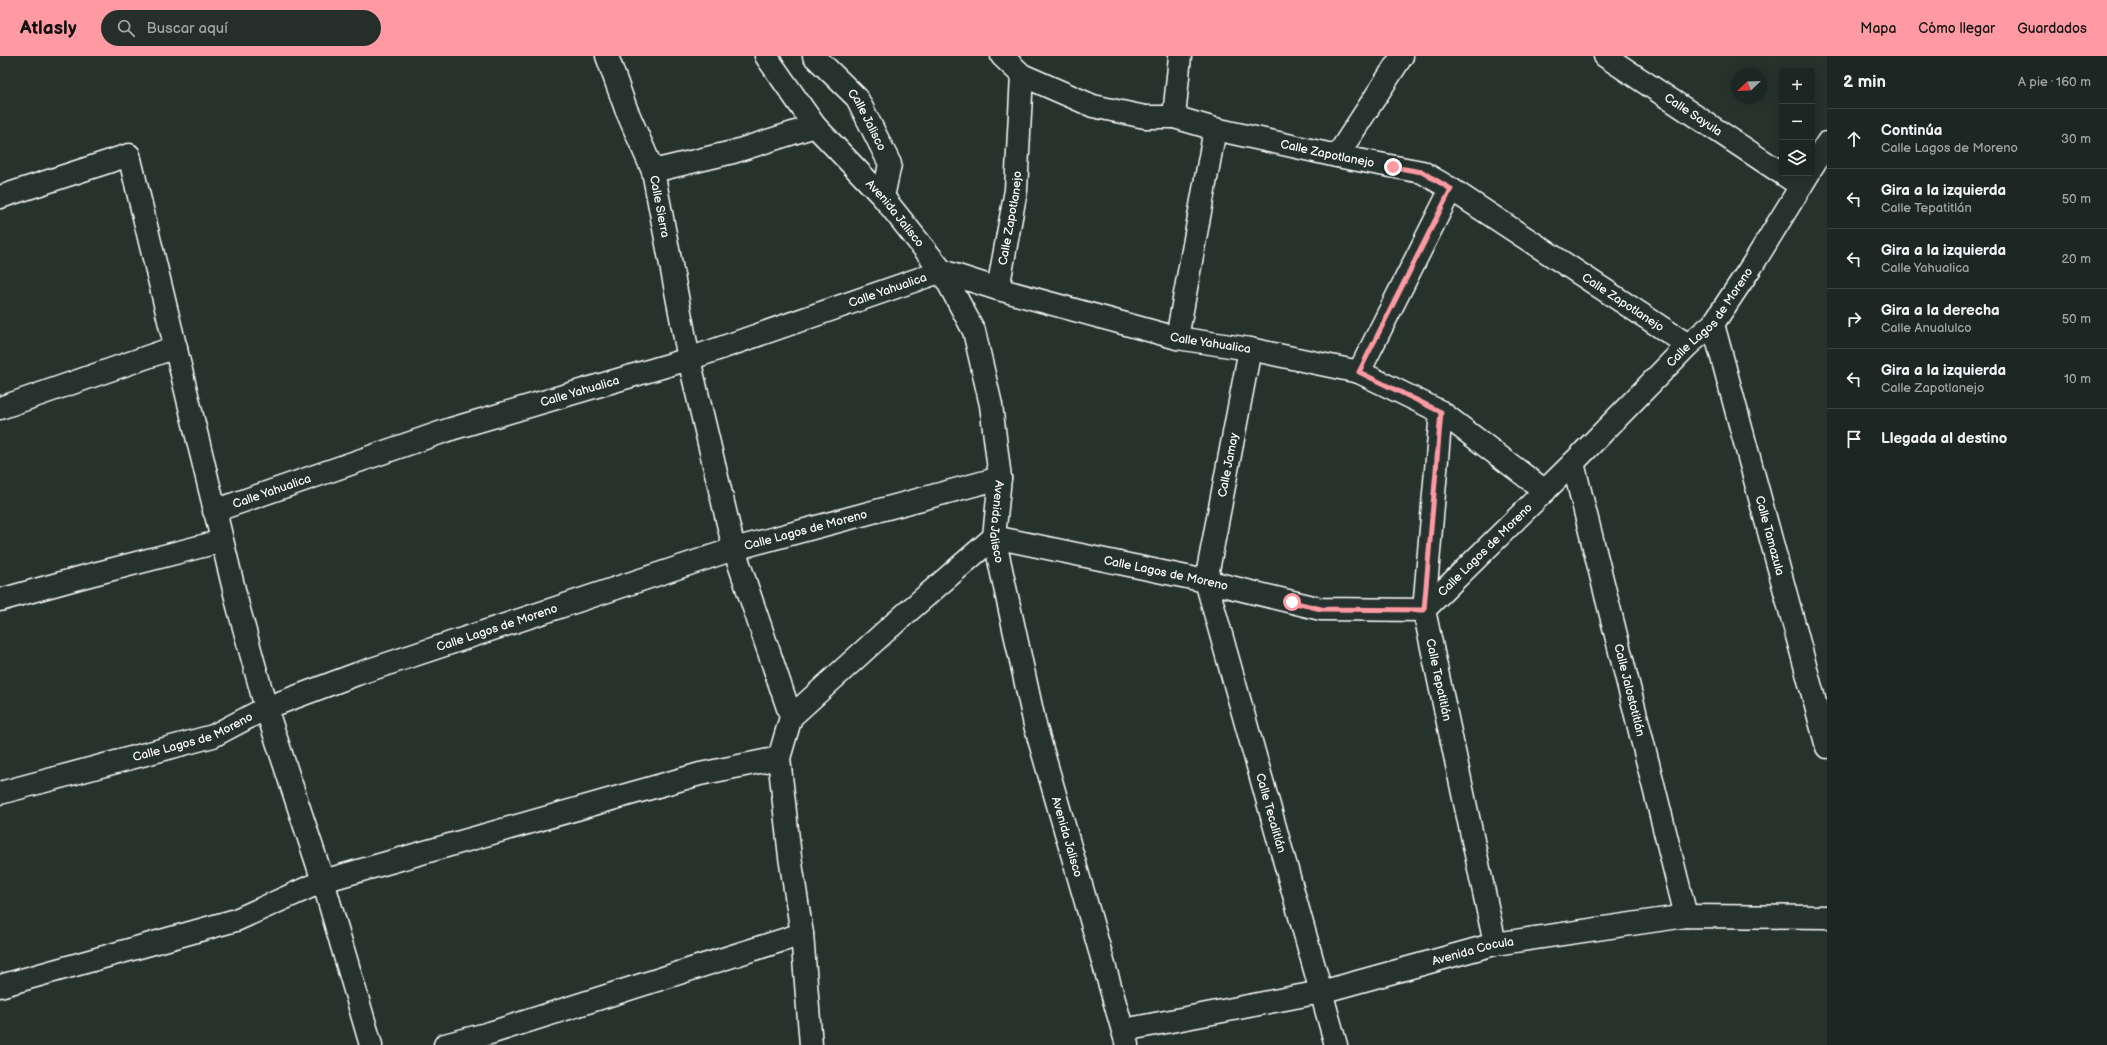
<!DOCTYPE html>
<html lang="es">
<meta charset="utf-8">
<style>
:root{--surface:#1c2622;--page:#252e2a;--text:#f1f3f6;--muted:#a0a5a5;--line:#3a4340;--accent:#ff9aa2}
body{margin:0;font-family:"Balsamiq Sans",sans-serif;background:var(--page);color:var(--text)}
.controls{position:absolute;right:12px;top:12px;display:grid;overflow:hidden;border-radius:4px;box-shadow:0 2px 10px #0003}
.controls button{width:36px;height:36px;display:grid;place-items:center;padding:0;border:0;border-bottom:1px solid var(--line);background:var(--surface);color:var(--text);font:20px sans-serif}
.compass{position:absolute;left:1731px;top:12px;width:36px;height:36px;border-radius:50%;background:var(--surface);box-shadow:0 2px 10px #0003;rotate:247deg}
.stop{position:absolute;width:12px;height:12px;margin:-9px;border:3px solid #ff9aa2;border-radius:50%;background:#fff}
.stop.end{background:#ff9aa2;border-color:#fff;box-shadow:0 1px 4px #0008}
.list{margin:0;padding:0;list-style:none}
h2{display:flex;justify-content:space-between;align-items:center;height:52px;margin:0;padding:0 16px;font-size:17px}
h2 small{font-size:13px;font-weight:400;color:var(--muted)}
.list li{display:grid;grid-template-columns:26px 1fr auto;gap:12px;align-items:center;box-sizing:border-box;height:60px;padding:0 16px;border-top:1px solid var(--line)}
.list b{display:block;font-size:15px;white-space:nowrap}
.list p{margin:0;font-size:13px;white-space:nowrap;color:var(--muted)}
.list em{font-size:13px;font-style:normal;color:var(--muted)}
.icon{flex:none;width:22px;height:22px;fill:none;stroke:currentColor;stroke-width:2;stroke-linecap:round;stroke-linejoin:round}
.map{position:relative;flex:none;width:1827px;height:989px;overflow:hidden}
header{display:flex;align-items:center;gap:24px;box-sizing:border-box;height:56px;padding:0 20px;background:var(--accent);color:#111}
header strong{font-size:19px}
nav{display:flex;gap:22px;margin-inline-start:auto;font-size:14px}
.search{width:280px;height:36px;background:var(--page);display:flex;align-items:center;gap:10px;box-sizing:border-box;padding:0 14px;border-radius:22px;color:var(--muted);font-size:15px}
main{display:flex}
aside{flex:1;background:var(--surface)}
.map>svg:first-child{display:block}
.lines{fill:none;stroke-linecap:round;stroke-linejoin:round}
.minor-casing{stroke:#fff;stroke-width:25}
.minor{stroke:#26332d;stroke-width:22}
.route{stroke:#ff9aa2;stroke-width:5}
.labels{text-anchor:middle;stroke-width:3.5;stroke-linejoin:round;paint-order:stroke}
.street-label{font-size:12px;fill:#fff;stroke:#26332d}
</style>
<header>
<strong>Atlasly</strong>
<div class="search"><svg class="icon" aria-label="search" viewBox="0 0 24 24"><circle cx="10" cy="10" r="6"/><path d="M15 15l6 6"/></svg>Buscar aquí</div>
<nav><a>Mapa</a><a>Cómo llegar</a><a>Guardados</a></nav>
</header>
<main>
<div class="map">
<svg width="1827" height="989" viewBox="0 0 1827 989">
<rect width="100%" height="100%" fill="#26332d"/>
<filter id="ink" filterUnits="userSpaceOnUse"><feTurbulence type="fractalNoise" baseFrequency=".025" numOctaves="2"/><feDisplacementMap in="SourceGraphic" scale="8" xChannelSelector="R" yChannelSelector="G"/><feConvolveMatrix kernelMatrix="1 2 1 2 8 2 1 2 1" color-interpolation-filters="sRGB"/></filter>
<g filter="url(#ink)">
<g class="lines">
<!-- minor casing -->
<g class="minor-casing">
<g id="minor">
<path id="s1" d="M607,0L626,53L653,115L689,303L734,493L791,661L779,702L790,801L802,878L811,989"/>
<path id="s2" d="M766,0L815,70L883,141L942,215L974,275L991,349L1000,422L994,481L1035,669L1127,989"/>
<path id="s3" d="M814,0L857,42L890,108L883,141"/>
<path id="s4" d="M1002,0L1022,19L1093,50L1145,61H1174L1215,73L1337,100L1422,116L1451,133L1688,289"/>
<path id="s5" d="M1605,0L1801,130"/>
<polyline points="1174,61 1180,0"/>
<polyline points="1337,100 1402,0"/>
<polyline points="1812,111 1827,87"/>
<polyline points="653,115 733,96 815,70"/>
<polyline points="0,141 129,99 238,550 266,652 323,825 371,989"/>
<path id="s6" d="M998,233L1016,134L1022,19"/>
<path id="s7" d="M1713,268L1827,691"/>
<polyline points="1177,282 1215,73"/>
<path id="s8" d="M1250,293L1206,525L1336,989"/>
<polyline points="1359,316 1451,133"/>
<polyline points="0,352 176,291"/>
<path id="s9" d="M1441,356L1424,554L1495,888"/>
<path id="s10" d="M1573,407L1686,860"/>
<path id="s11" d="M214,455L451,373L689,303L942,215L998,233L1177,282L1250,293L1359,316L1441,356L1545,435"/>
<polyline points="0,544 86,520 222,485"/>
<path id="s12" d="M791,661L888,573L994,481L1206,525L1321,553L1424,554L1573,407L1688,289L1713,268L1753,208L1809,117"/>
<path id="s13" d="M0,737L213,680L266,652L357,618L734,493L1000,422"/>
<polyline points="0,930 236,864 323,825 700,718 779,702"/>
<path id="s14" d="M1124,974L1321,936L1495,888L1686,860L1827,861"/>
<polyline points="445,989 490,977 802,878"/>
</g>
</g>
<!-- minor -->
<use href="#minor" class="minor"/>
</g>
</g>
<g class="lines" filter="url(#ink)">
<!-- route -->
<polyline class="route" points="1292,546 1321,553 1424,554 1441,356 1359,316 1451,133 1422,116 1393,111"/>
</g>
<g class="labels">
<!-- street labels -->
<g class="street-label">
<text dy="4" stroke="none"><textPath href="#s5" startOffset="106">Calle Sayula</textPath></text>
<text dy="4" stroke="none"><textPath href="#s3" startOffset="84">Calle Jalisco</textPath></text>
<text dy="4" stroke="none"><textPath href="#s4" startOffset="345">Calle Zapotlanejo</textPath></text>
<text dy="4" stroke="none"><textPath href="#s1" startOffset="160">Calle Sierra</textPath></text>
<text dy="4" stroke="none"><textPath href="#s2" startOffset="204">Avenida Jalisco</textPath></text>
<text dy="4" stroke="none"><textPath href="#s6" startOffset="72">Calle Zapotlanejo</textPath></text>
<text dy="4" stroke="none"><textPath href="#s11" startOffset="709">Calle Yahualica</textPath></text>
<text dy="4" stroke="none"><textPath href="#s4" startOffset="681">Calle Zapotlanejo</textPath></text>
<text dy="4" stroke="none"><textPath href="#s12" startOffset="1119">Calle Lagos de Moreno</textPath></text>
<text dy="4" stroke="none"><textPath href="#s11" startOffset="1045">Calle Yahualica</textPath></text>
<text dy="4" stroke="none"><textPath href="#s11" startOffset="385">Calle Yahualica</textPath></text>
<text transform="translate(1228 409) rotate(-79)" y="4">Calle Jamay</text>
<text dy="4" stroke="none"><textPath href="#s11" startOffset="61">Calle Yahualica</textPath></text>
<text dy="4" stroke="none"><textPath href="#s2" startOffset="540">Avenida Jalisco</textPath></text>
<text dy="4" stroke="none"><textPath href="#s13" startOffset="849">Calle Lagos de Moreno</textPath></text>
<text dy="4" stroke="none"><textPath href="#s7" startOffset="219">Calle Tamazula</textPath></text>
<text dy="4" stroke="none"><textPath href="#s12" startOffset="795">Calle Lagos de Moreno</textPath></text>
<text dy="4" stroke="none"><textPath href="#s12" startOffset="447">Calle Lagos de Moreno</textPath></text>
<text dy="4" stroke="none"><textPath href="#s13" startOffset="525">Calle Lagos de Moreno</textPath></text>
<text dy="4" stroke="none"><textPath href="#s9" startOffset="270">Calle Tepatitlán</textPath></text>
<text dy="4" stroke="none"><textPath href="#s10" startOffset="234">Calle Jalostotitlán</textPath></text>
<text dy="4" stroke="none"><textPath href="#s13" startOffset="201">Calle Lagos de Moreno</textPath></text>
<text dy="4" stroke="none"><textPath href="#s8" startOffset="477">Calle Tecalitlán</textPath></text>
<text dy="4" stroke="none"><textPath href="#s2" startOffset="864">Avenida Jalisco</textPath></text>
<text dy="4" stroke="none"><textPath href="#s14" startOffset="358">Avenida Cocula</textPath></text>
</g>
</g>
</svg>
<div class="controls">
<button>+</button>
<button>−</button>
<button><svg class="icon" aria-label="layers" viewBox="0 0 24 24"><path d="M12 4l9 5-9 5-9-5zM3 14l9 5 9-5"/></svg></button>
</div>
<svg class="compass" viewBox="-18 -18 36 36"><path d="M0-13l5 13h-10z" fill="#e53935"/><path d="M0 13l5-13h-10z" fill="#a0a5a5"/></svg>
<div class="stop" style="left:1292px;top:546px"></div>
<div class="stop end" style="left:1393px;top:111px"></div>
</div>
<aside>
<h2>2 min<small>A pie · 160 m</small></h2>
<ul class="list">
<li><svg class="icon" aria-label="ahead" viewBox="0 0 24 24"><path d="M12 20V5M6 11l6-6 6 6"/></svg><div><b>Continúa</b><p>Calle Lagos de Moreno</p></div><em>30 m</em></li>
<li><svg class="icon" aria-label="left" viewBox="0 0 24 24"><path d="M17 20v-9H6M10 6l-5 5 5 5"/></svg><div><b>Gira a la izquierda</b><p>Calle Tepatitlán</p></div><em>50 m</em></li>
<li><svg class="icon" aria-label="left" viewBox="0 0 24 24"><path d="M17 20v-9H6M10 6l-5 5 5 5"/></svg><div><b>Gira a la izquierda</b><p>Calle Yahualica</p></div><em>20 m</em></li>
<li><svg class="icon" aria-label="right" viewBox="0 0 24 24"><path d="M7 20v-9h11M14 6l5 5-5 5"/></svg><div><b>Gira a la derecha</b><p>Calle Anualulco</p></div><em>50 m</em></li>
<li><svg class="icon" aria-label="left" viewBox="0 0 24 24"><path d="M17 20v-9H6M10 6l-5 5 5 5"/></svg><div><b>Gira a la izquierda</b><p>Calle Zapotlanejo</p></div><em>10 m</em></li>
<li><svg class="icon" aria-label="arrive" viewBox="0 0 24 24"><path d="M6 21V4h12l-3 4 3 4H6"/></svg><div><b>Llegada al destino</b></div></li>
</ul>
</aside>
</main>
